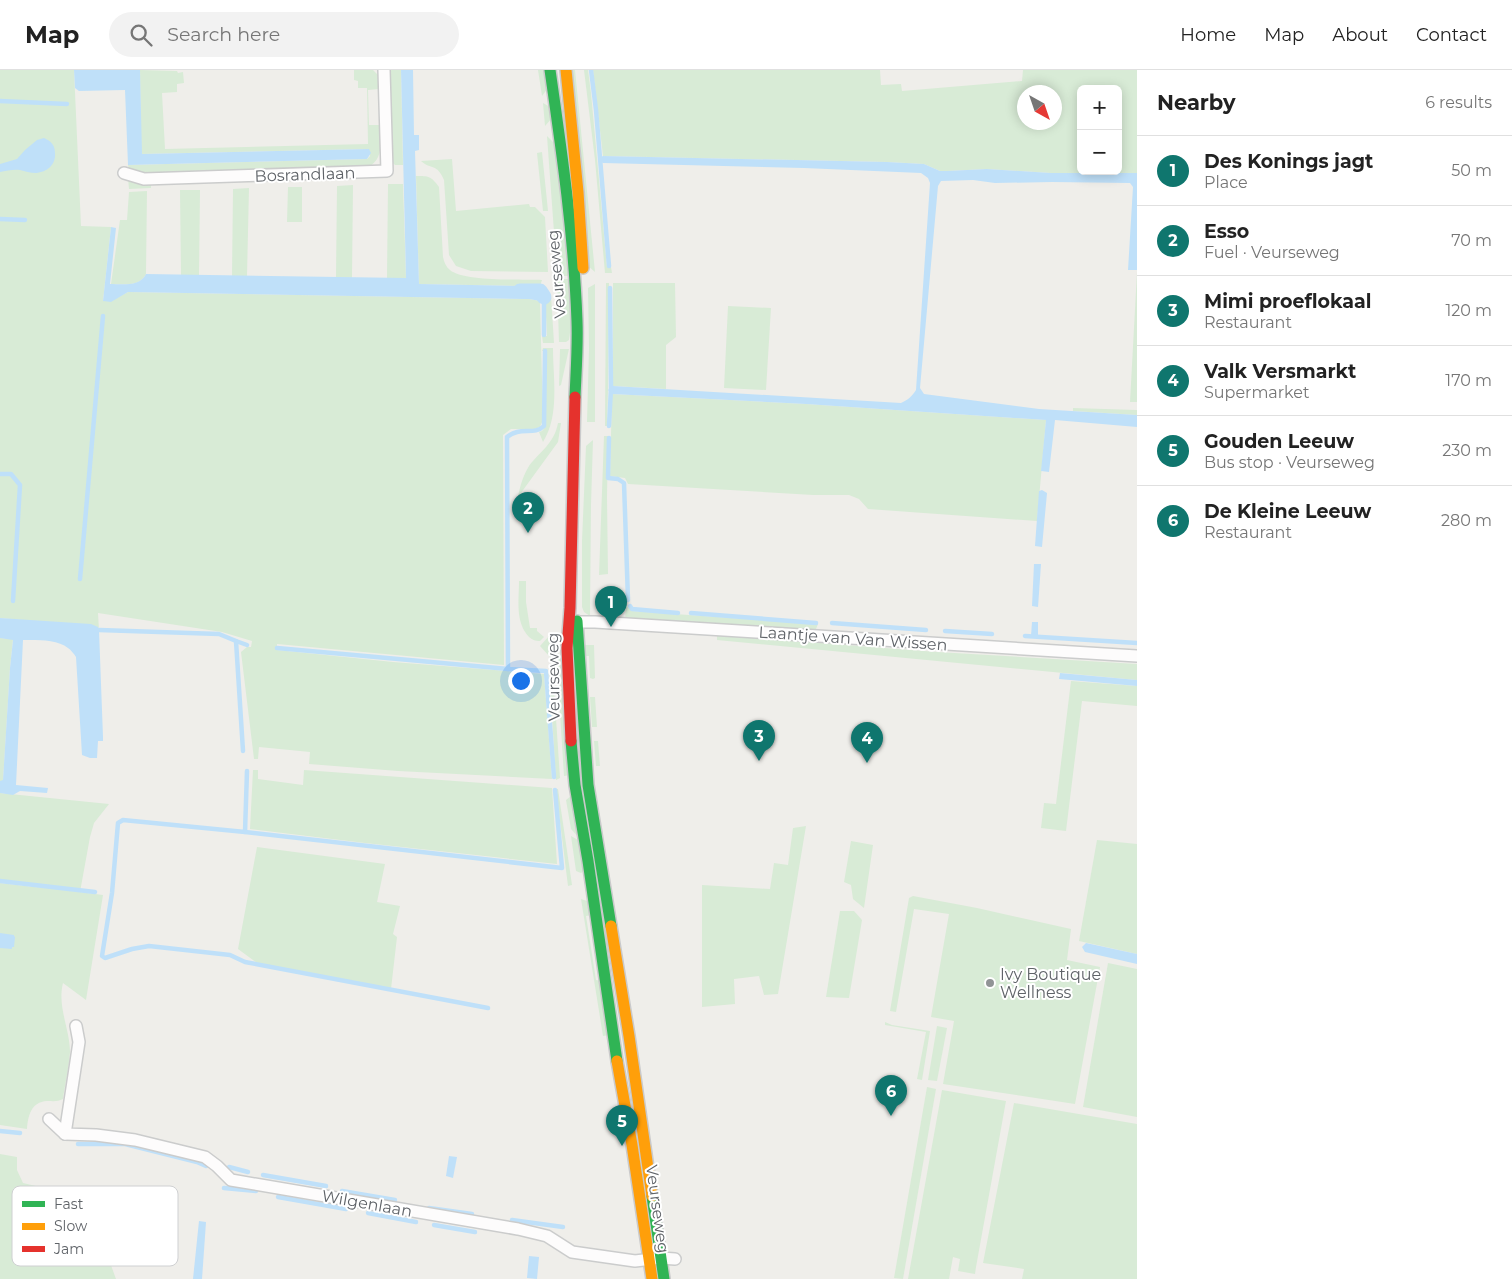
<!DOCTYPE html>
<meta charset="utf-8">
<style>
:root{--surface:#fff;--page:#f2f2f2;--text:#222;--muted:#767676;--line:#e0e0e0;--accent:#0f766e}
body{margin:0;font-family:Montserrat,sans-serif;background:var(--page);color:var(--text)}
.controls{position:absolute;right:15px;top:15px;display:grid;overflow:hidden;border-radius:8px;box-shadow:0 2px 12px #0003}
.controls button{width:45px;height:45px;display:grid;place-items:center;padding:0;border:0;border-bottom:1px solid var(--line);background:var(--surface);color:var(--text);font:25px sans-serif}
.compass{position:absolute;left:1017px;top:15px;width:45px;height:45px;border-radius:50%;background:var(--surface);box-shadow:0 2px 12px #0003;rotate:140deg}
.you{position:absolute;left:520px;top:610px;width:18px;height:18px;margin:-12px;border:4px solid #fff;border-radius:50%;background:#1a73e8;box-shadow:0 0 0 8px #1a73e833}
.badge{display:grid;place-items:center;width:32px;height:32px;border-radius:50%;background:var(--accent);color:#fff;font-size:16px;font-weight:700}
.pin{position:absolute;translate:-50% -41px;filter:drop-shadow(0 1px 2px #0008)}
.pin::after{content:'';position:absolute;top:26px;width:18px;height:15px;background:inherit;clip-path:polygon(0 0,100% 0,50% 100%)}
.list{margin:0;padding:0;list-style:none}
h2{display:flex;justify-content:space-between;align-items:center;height:65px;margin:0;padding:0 20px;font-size:21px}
h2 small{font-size:16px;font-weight:400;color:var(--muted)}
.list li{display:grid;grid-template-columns:32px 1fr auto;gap:15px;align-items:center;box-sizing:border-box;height:70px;padding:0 20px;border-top:1px solid var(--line)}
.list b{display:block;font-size:19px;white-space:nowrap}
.list p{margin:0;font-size:16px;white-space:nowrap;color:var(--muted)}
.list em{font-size:16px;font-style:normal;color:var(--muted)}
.icon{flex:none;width:28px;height:28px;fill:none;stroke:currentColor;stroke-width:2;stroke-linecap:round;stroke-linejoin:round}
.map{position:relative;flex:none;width:1137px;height:1209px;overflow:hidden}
header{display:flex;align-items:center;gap:30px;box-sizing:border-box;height:70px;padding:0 25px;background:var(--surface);border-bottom:1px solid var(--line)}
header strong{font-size:24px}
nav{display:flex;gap:28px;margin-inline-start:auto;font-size:18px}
.search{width:350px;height:45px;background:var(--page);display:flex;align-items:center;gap:12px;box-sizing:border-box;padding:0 18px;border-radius:28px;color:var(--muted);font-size:19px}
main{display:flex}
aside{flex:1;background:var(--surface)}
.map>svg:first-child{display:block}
.green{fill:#d8ebd6;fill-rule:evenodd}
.water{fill:#bfe0f9}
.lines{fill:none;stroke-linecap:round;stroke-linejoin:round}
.stream{stroke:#bfe0f9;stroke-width:4.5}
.canal{stroke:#bfe0f9;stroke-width:15}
.street-casing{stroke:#cbcccc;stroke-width:14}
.fast-casing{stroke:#cacacb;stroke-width:14}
.slow-casing{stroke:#cacacb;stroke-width:14}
.jam-casing{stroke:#cacacb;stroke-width:14}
.street{stroke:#fdfcfc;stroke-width:11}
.fast{stroke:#30b455;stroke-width:11}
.slow{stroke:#ff9f0a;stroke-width:11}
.jam{stroke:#e5322d;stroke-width:11}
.poi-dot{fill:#919496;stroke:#fff;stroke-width:2}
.labels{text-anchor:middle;stroke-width:4;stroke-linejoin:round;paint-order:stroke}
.street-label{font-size:16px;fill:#5f6368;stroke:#fff}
.poi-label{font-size:16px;fill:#5f6368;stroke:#fff;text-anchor:start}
.key{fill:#fff;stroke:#cfd0d2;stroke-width:1}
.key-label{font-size:14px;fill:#5f6368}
</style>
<header>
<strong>Map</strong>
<div class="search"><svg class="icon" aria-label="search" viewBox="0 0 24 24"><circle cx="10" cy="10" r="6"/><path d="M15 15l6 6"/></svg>Search here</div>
<nav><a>Home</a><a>Map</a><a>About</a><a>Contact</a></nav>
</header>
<main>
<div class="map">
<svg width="1137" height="1209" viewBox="0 0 1137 1209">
<rect width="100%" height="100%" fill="#efeeea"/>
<!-- green -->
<g class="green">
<polygon points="0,0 74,0 81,156 111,157 103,231 111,231 128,222 529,229 540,231 543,350 540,357 535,359 511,359 503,365 504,595 277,574 277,580 393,592 544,604 552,709 398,701 309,694 310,682 259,677 258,689 254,689 241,582 247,577 251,577 252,571 222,562 98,543 99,560 98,557 0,548"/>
<path d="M140,0L177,1L178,3L183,2L184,13L177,14V22L162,23L165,79L368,74L367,18H358V11L354,10V0H373L379,6V19L368,20L369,55H380C380,73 385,88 367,98L147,104L129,99L128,95L367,89L370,86L369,79L141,84Z"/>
<polygon points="389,0 401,0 403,95 395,95 391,91"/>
<polygon points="538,0 545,0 548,18 542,26"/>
<polygon points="571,0 575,0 595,202 587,195"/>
<polygon points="584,0 588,0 591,23 607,197 611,197 612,203 605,203 595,90"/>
<path d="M593,0H880L881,15L901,14L902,21L1022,11L1023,0H1137V103H1051L987,99L947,101H940L924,94L887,92L603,86ZM1081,19H1118V101H1081ZM1024,22H1054V52H1024Z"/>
<polygon points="543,33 550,37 552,48 545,56"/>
<polygon points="547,66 555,74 570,206 560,206 557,203"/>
<polygon points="542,82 548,141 543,141 537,83"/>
<path d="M452,89L456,141L529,134L530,137H535L545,147L548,202L471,201L456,196L449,185L444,110C437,93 431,100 421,91Z"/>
<path d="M416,106C429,106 431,106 439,117L443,187C444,192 446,197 450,200C464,212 522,209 542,210L539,219L519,216L419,214Z"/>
<polygon points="128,108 151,113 151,118 129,119"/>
<polygon points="388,114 403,114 406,208 387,208"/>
<polygon points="353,115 352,208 336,207 337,116"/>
<polygon points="288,117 302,117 302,152 287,152"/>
<polygon points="249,118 247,206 232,206 233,119"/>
<polygon points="180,120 200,120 199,205 181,205"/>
<path d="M147,121L146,204C140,217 124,214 111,214L120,150H127L129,122Z"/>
<polygon points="1137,202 1137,332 1130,332"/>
<polygon points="557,209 570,209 572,248 569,270 566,272 559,272"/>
<polygon points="606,213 609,213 608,320 607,356 605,356"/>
<polygon points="613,213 675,213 676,267 666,275 666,319 613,316"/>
<polygon points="595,214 595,352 587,352 589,278 588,218"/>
<polygon points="545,225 551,225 554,273 543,273 542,266 547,266"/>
<polygon points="728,236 771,238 766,320 724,318"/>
<path d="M543,278H553C553,309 560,345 543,372L539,362L542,361L546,356V281H542Z"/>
<polygon points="560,279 569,279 561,315 559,316"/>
<polygon points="612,324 806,334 1046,350 1037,451 868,439 859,429 849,425 813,425 628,414 625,408 610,406"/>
<polygon points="1073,338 1137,340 1137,345 1073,341"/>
<path d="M558,353H561L558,372L518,427C520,416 523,406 529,396C541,380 554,374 558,353Z"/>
<polygon points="604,366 608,366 607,427 608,504 599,505"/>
<polygon points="593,370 591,435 590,546 584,542 582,537 582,471 586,376"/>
<path d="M519,511H526V532L530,558H537V561L544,567L540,571C535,571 533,570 529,567C515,552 519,530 519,511Z"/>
<polygon points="626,537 628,537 632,541 818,554 816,559 808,561 625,550"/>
<polygon points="550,565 553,569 560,588 572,705 564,706 557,596 550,587 540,576"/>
<polygon points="717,565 937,582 1137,594 1137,610 717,570"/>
<polygon points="0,568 13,569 10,598 3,711 0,711"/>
<polygon points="584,575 594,575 595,608 593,609 590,608 589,586 583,586"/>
<polygon points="549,597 553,603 560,708 556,710"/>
<polygon points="1071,611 1137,616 1137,636 1082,631 1066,761 1041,758 1044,733 1056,734"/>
<polygon points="590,627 595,627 597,657 592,657"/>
<polygon points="594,671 598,671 600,696 596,696"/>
<polygon points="253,700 258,700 258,709 303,715 304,700 552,718 557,794 365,773 250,759"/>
<polygon points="556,719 558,719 572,815 568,816"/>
<path d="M0,723L109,734L94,753L90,767L80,822L103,825L86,930L63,913C57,937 70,959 70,982C69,997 65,1014 63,1029C57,1032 54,1031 47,1031C31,1032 28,1046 27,1059L0,1055V813L43,818L0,812Z"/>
<polygon points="571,726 579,768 571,759 566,730"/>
<polygon points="806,756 778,924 764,925 759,906 734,909 735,934 702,937 702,815 770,819 774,793 788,795 793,758"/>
<polygon points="571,766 578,770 584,801 581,803 576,801"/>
<polygon points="1097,770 1137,774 1137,884 1079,871"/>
<polygon points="851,771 873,775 864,838 853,829 851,815 844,812"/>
<polygon points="257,777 385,794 377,832 400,836 393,864 397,867 391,919 257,893 238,879"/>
<polygon points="913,826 977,838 1071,859 1067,890 1100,897 1075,1034 943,1014 954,951 931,947 949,844 914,839 896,942 890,941 909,828"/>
<polygon points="581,829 590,832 592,845 586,846 596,910 602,911 609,965 603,966"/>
<polygon points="840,841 854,841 862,850 849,928 826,927"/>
<polygon points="1108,893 1137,899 1137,1047 1083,1037"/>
<polygon points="885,952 892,955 930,961 922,1010 917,1009 926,962 885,955"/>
<polygon points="937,956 947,958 937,1011 928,1010"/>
<polygon points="927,1017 936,1019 903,1209 894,1208"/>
<polygon points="942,1020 1006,1031 976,1197 975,1204 958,1201 960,1189 953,1187 949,1209 908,1209"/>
<polygon points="1014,1033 1137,1054 1137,1209 1022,1209 1024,1199 983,1193"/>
<polygon points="0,1084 17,1087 17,1100 23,1113 57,1121 71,1130 82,1144 108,1187 116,1209 0,1209"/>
</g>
<!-- water -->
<g class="water">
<polygon points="74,0 140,0 142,84 369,79 371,83 367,89 128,95 125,20 79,21 75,18"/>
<path d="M401,0H413L414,65H419V80L415,81L419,214L519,216L539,219L540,231L529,229L128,222L111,232L103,231L111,157L116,158L110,214C122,214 140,217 146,204L406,208Z"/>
<path d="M44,68C51,71 55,75 55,83C56,95 47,102 36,103C30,103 25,101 20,100C14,99 6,101 0,102V94L17,89L25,80L37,70Z"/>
<path d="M603,86L887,92L924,94L940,101H947L987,99L1051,103H1137V200H1128L1133,117L1130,113L1052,112L995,113L973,110L941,111L938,116L920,318L924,324L1039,339L1137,345V357L1055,350L1049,402L1041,401L1046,350L806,334L612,324L608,320L613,316L901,333C908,330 912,326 916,320L930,113L928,108L921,103L804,98L603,93L598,89Z"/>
<polygon points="1042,420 1047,423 1042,477 1035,476 1039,421"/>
<polygon points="1034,494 1041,494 1038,537 1032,536"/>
<path d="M0,548L91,554L98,557L99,560L103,667V671H98L97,688H90L82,685L76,587C74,584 71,580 68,578C57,569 36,570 23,570L16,715L48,718L47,723L20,721L13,725L0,723V711L3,710L10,598L13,570L0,568Z"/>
<polygon points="1032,552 1038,552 1038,567 1031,566"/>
<polygon points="1060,603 1137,610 1137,616 1059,609"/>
<polygon points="0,863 14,865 14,866 15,867 14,877 12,877 12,879 0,878"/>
<polygon points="1086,873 1137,884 1137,894 1085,882 1082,877"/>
<polygon points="449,1086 457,1087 453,1108 446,1106"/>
<polygon points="199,1151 206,1152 202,1209 193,1209"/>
<polygon points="529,1186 539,1187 537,1209 527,1208"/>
</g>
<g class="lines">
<!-- stream -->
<g class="stream">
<polyline points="591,0 596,40 609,196"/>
<polyline points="0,31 67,34"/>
<polyline points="0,149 25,150"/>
<polyline points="544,227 544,265"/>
<polyline points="609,356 611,318 610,218"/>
<polyline points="609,368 608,408 618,409 624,413 628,530"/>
<polyline points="0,404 11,404 20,415 13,531"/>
<polyline points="80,509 103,246"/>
<polyline points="630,536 632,539 678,543"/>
<polyline points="691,543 816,553"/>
<polyline points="832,553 926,560"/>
<polyline points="99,560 219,564 236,571 243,681"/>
<polyline points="945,561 992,564"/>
<polyline points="1025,566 1137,573"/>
<polyline points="236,571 247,575"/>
<polyline points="277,578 508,599 546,601 554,707"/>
<path d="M508,599L507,367C520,356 534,366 544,356L545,281"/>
<polyline points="245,762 247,701"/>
<polyline points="0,811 95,822"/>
<polyline points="488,938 245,892 230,885 149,876 132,879 105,888 102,886 112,823 118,753 123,750 245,762 562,798 555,720"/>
<polyline points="0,1061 20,1063"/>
<polyline points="78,1074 125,1074 197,1092 206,1096"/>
<polyline points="229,1097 248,1102"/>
<polyline points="263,1105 326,1116"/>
<polyline points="224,1118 256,1121"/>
<polyline points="342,1121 395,1130"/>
<polyline points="278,1127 346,1139"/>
<polyline points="429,1138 472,1144"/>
<polyline points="368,1143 416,1152"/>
<polyline points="512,1150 563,1157"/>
<polyline points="434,1155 475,1162"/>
</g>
<!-- canal -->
<polyline class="canal" points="520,221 540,221 544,227"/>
<!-- street casing -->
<g class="street-casing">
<g id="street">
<polyline points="124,103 144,109 387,101 384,0"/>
<polyline points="570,552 595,552 1137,586"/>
<polyline points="76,956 79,972 65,1064 96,1065 135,1070 205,1087 217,1096 231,1110 518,1159 547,1166 572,1182 635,1191 661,1188 675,1189"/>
<polyline points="49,1049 65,1064"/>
</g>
</g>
<!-- fast casing -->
<g class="fast-casing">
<g id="fast">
<path d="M550,0C562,83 574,167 577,251C578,276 576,302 575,327"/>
<polyline points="577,551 588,715 611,856"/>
<polyline points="571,671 575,715 588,791 617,991"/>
<polyline points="652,1126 664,1209"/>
</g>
</g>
<!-- slow casing -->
<g class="slow-casing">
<g id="slow">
<polyline points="566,0 578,122 583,198"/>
<polyline points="611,856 629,966 652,1126"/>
<polyline points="617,991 632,1075 652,1209"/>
</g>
</g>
<!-- jam casing -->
<g class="jam-casing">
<polyline id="jam" points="571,671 567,578 570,538 575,327"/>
</g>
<!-- street -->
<use href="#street" class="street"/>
<!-- fast -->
<use href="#fast" class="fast"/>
<!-- slow -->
<use href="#slow" class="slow"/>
<!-- jam -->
<use href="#jam" class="jam"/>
</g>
<!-- markers -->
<circle class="poi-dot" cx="990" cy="913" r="5"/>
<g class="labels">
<!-- street labels -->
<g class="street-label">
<text transform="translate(305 104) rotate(-2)" y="6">Bosrandlaan</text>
<text transform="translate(556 204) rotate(-95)" y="6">Veurseweg</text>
<text transform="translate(853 568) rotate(4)" y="6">Laantje van Van Wissen</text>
<text transform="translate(553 607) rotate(-91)" y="6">Veurseweg</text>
<text transform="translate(367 1133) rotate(10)" y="6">Wilgenlaan</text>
<text transform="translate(658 1139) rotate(82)" y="6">Veurseweg</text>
</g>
<!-- poi labels -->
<g class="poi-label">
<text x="1000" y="910">Ivy Boutique<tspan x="1000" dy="18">Wellness</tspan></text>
</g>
</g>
<!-- legend -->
<rect x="12" y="1116" width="166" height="80" rx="8" class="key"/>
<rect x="22" y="1131" width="23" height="6" fill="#30b455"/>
<rect x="22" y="1153" width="23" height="7" fill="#ff9f0a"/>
<rect x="22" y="1176" width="23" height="6" fill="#e5322d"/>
<g class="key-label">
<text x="54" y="1139">Fast</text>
<text x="54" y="1161">Slow</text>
<text x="54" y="1184">Jam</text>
</g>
</svg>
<div class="controls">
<button>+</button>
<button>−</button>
</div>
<svg class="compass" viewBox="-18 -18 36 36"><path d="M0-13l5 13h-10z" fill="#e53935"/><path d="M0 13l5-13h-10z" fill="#767676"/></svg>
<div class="you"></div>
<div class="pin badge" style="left:611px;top:557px">1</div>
<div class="pin badge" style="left:528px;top:463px">2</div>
<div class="pin badge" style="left:759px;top:691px">3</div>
<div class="pin badge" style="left:867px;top:693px">4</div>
<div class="pin badge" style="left:622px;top:1076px">5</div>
<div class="pin badge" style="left:891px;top:1046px">6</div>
</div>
<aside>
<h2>Nearby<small>6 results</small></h2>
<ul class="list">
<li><span class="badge">1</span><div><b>Des Konings jagt</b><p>Place</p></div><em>50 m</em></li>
<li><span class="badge">2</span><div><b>Esso</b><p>Fuel · Veurseweg</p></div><em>70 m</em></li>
<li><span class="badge">3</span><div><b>Mimi proeflokaal</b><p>Restaurant</p></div><em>120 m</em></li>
<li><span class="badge">4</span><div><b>Valk Versmarkt</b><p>Supermarket</p></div><em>170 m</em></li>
<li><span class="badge">5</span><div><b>Gouden Leeuw</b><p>Bus stop · Veurseweg</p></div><em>230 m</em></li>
<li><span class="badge">6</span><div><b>De Kleine Leeuw</b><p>Restaurant</p></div><em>280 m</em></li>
</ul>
</aside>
</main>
